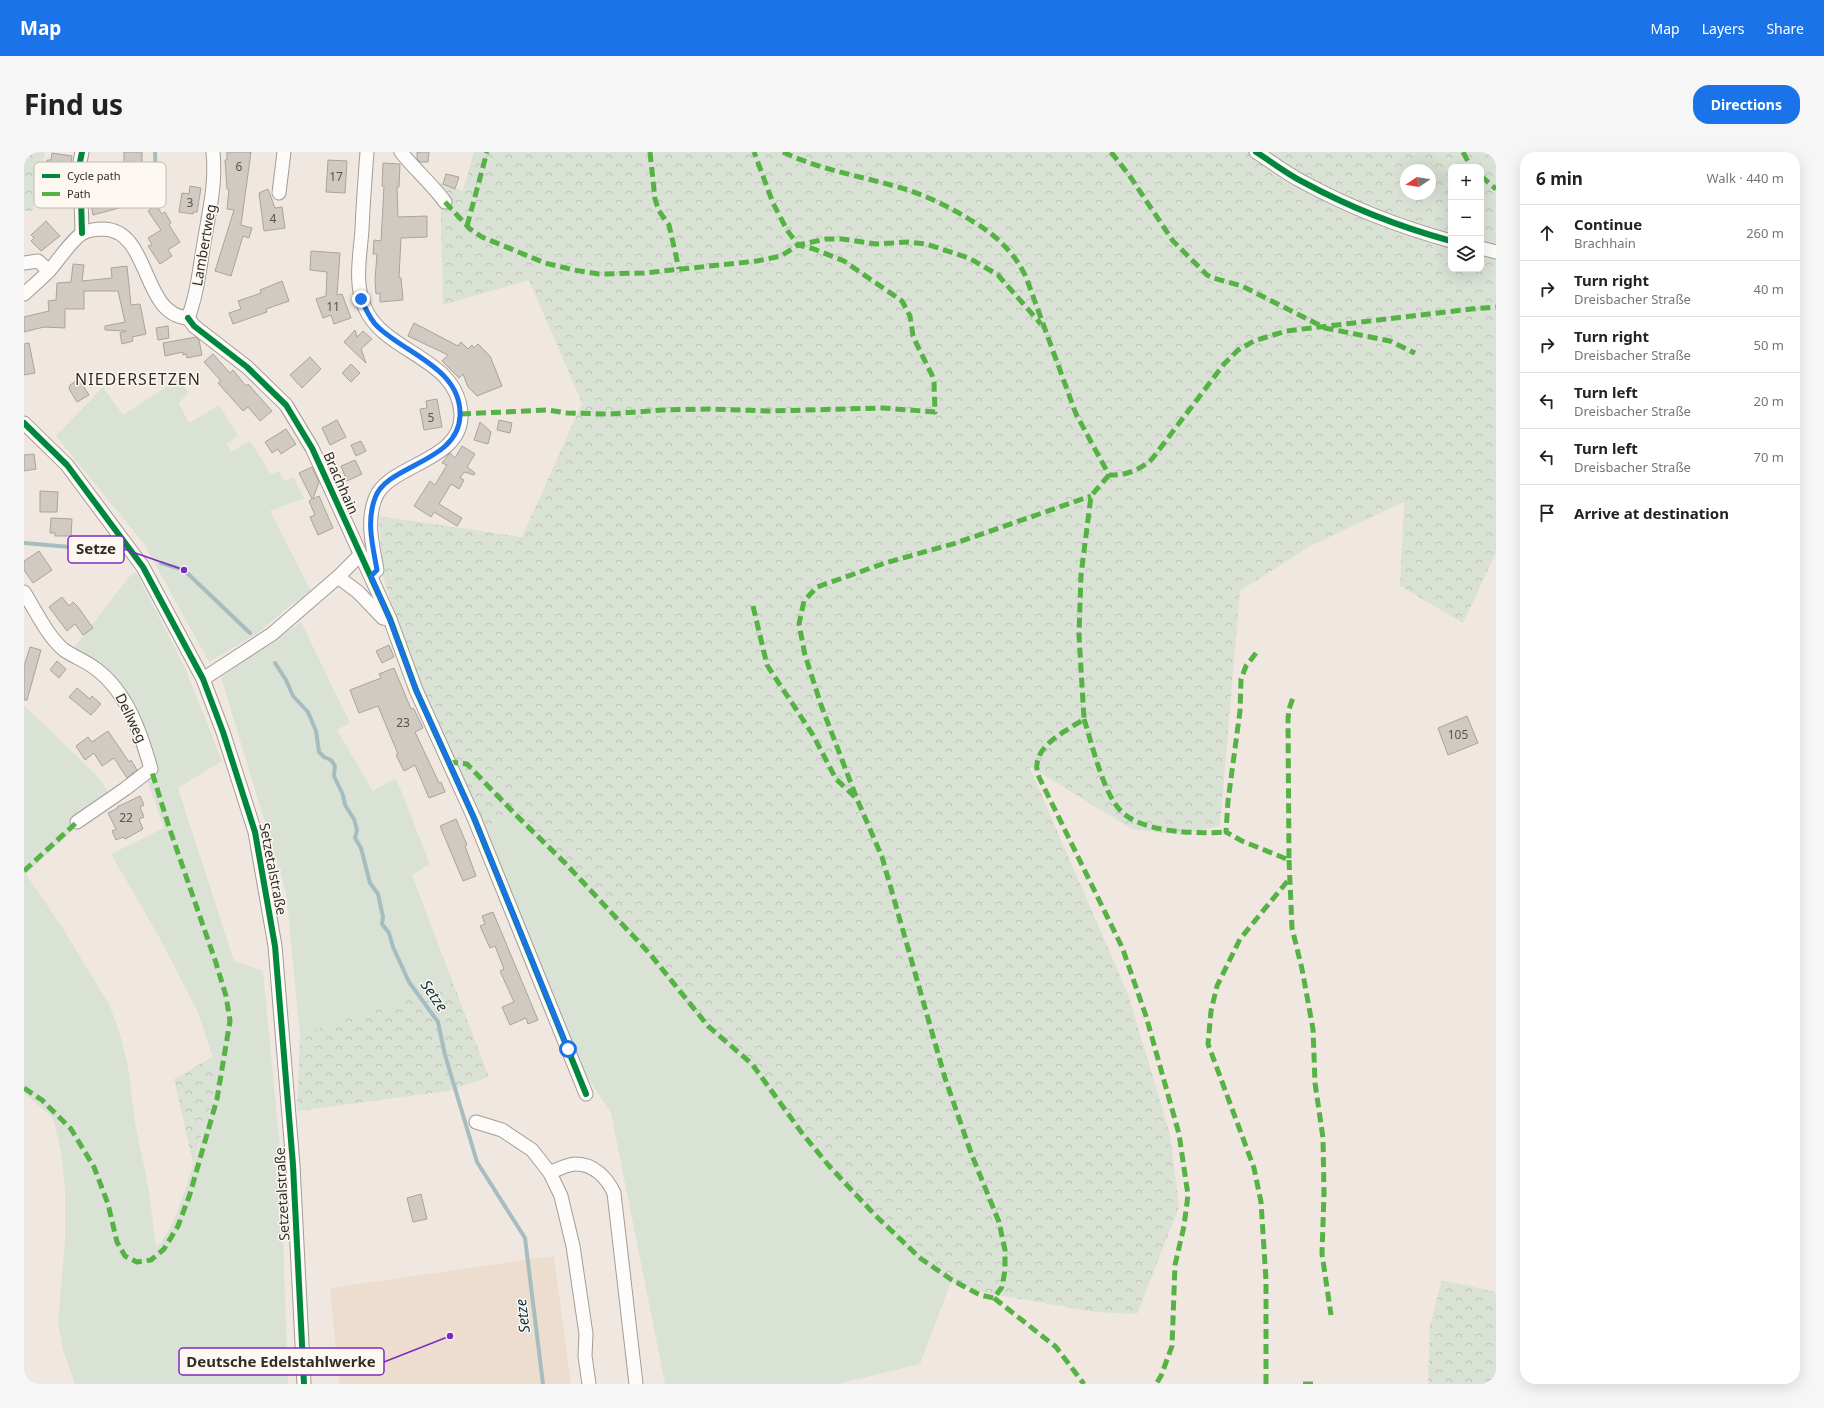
<!DOCTYPE html>
<meta charset="utf-8">
<style>
:root{--surface:#fff;--page:#f6f6f6;--text:#222;--muted:#767676;--line:#e0e0e0;--accent:#1a73e8}
body{margin:0;font-family:"Noto Sans",sans-serif;background:var(--page);color:var(--text)}
.controls{position:absolute;right:12px;top:12px;display:grid;overflow:hidden;border-radius:8px;box-shadow:0 4px 16px #0002}
.controls button{width:36px;height:36px;display:grid;place-items:center;padding:0;border:0;border-bottom:1px solid var(--line);background:var(--surface);color:var(--text);font:20px sans-serif}
.compass{position:absolute;left:1376px;top:12px;width:36px;height:36px;border-radius:50%;background:var(--surface);box-shadow:0 4px 16px #0002;rotate:258deg}
.stop{position:absolute;width:12px;height:12px;margin:-9px;border:3px solid #1a73e8;border-radius:50%;background:#fff}
.stop.end{background:#1a73e8;border-color:#fff;box-shadow:0 1px 4px #0008}
.list{margin:0;padding:0;list-style:none}
h2{display:flex;justify-content:space-between;align-items:center;height:52px;margin:0;padding:0 16px;font-size:17px}
h2 small{font-size:13px;font-weight:400;color:var(--muted)}
.list li{display:grid;grid-template-columns:26px 1fr auto;gap:12px;align-items:center;box-sizing:border-box;height:56px;padding:0 16px;border-top:1px solid var(--line)}
.list b{display:block;font-size:15px;white-space:nowrap}
.list p{margin:0;font-size:13px;white-space:nowrap;color:var(--muted)}
.list em{font-size:13px;font-style:normal;color:var(--muted)}
.icon{flex:none;width:22px;height:22px;fill:none;stroke:currentColor;stroke-width:2;stroke-linecap:round;stroke-linejoin:round}
.map{position:relative;flex:none;width:1472px;height:1232px;overflow:hidden;border-radius:16px}
header{display:flex;align-items:center;gap:24px;box-sizing:border-box;height:56px;padding:0 20px;background:var(--accent);color:#fff}
header strong{font-size:19px}
nav{display:flex;gap:22px;margin-inline-start:auto;font-size:14px}
.intro{display:flex;align-items:center;justify-content:space-between;box-sizing:border-box;height:96px;padding:0 24px}
h1{margin:0;font-size:28px}
.button{padding:10px 18px;border-radius:16px;background:var(--accent);color:#fff;font-size:14px;font-weight:700}
main{display:flex;gap:24px;padding:0 24px}
aside{flex:1;background:var(--surface);border-radius:16px;box-shadow:0 4px 16px #0002}
.map>svg:first-child{display:block}
.built{fill:#ecddcf}
.green{fill:#dae2d6}
.forest{fill:url(#forest-crowns);fill-rule:evenodd}
.lines{fill:none;stroke-linecap:round;stroke-linejoin:round}
.stream{stroke:#a6bdc0;stroke-width:4}
.building{fill:#d1cac2;stroke:#aaa39d}
.minor-casing{stroke:#a29c96;stroke-width:15}
.minor{stroke:#fdfcfa;stroke-width:13}
.quiet{stroke:#56b245;stroke-width:5;stroke-dasharray:10 5;stroke-linecap:butt}
.cycleway-casing{stroke:#fdf7f1;stroke-width:8}
.cycleway{stroke:#00873e;stroke-width:6}
.route{stroke:#1a73e8;stroke-width:5}
.labels{text-anchor:middle;stroke-width:3;stroke-linejoin:round;paint-order:stroke}
.number-label{font-size:12px;fill:#5a544e}
.street-label{font-size:14px;fill:#322d27;stroke:#fdf7f1}
.water-label{font-size:15px;font-style:italic;fill:#10343b;stroke:#fdf7f1}
.quarter-label{font-size:16px;letter-spacing:1px;fill:#322d27;stroke:#fdf7f1}
.key{fill:#fdf7f1;stroke:#c0bab4;stroke-width:1}
.key-label{font-size:11px;fill:#322d27}
.leader{fill:none;stroke:#7b2cbf;stroke-width:1.5}
.callout-dot{fill:#7b2cbf;stroke:#fdf7f1;stroke-width:1.5}
.callout{fill:#fdf7f1;stroke:#7b2cbf;stroke-width:1.5}
.callout-label{font-size:15px;text-anchor:middle;font-weight:bold;fill:#322d27}
</style>
<header>
<strong>Map</strong>
<nav><a>Map</a><a>Layers</a><a>Share</a></nav>
</header>
<div class="intro"><h1>Find us</h1><a class="button">Directions</a></div>
<main>
<div class="map">
<svg width="1472" height="1232" viewBox="0 0 1472 1232">
<defs>
<pattern id="forest-crowns" width="20" height="18" patternUnits="userSpaceOnUse"><rect width="20" height="18" fill="#dae2d6"/><path d="M2 6a3 3 0 1 1 6 0M12 15a3 3 0 1 1 6 0" fill="none" stroke="#bcc2b8"/></pattern>
</defs>
<rect width="100%" height="100%" fill="#f0e8e0"/>
<!-- built -->
<polygon class="built" points="530,1104 547,1232 315,1232 306,1136"/>
<!-- green -->
<g class="green">
<polygon points="154,227 165,240 155,251 165,271 195,253 214,283 203,292 207,300 226,289 247,322 255,319 261,329 269,325 280,346 246,359 288,441 268,452 234,481 185,510 120,392 32,284 79,235 99,263"/>
<polygon points="112,420 162,518 198,609 154,636 210,809 239,819 256,996 264,1232 51,1232 39,1198 34,1171 41,1088 41,1036 37,1001 30,969 25,962 0,941 0,553 74,625 89,647 66,663 2,722 41,780 86,854 97,886 104,914 111,970 125,1039 132,1095 138,1089 149,1070 162,1036 181,974 193,919 174,860 135,785 87,702 140,676 93,543 50,496 105,425"/>
<polygon points="277,470 326,571 313,578 349,639 372,626 406,712 388,723 429,831 276,883 262,740 197,525"/>
<polygon points="490,655 564,734 623,803 682,876 730,913 774,972 836,1048 901,1101 927,1130 896,1212 813,1232 641,1232 587,961 544,897 459,678"/>
</g>
<!-- forest -->
<g class="forest">
<polygon points="0,0 21,0 9,59 0,59"/>
<path d="M450,0H1472V401L1439,471L1376,434L1380,350L1286,394L1216,439L1196,674L1156,683L1108,677L1005,614L1104,842L1146,982L1155,1055L1113,1162L1071,1160L961,1141L927,1130L901,1101L836,1048L774,972L730,913L682,876L623,803L564,734L490,655L459,678L395,533L359,425L355,364L498,385L558,251L505,128L419,153L416,31L439,39ZM1427,15H1457V117H1427ZM1382,18H1406V42H1382Z"/>
<polygon points="429,831 465,925 424,939 273,959 276,883"/>
<polygon points="188,905 193,919 193,933 169,1011 150,927"/>
<polygon points="1418,1128 1472,1140 1472,1232 1404,1232 1406,1173"/>
</g>
<g class="lines">
<!-- stream -->
<g class="stream">
<polyline points="123,50 132,29 131,0"/>
<polyline points="0,391 92,399"/>
<polyline points="137,411 160,418 226,481"/>
<polyline points="251,511 262,528 269,544 284,560 292,579 295,600 300,605 307,608 311,614 310,624 319,643 321,653 330,667 333,678 331,686 337,696 346,731 354,742 359,765 358,772 365,781 369,795 385,830 414,870 421,903 453,1010 501,1086 519,1232"/>
</g>
</g>
<!-- building -->
<g class="building">
<rect x="100" y="0" width="18" height="23"/>
<polygon points="203,0 227,0 217,73 228,76 225,86 219,84 207,124 191,119 210,58 203,57 205,37 203,37 201,8 203,8"/>
<polygon points="393,0 405,0 404,10 396,10 393,7"/>
<polygon points="28,1 48,4 45,27 49,28 45,55 25,52 25,44 18,43 23,8 27,8"/>
<polygon points="304,8 323,9 321,41 302,40"/>
<polygon points="359,11 376,12 375,35 373,35 374,65 403,64 403,85 377,86 375,126 377,126 379,148 356,150 356,141 352,142 351,128 353,102 349,102 350,88 357,89 360,34 358,34"/>
<polygon points="422,22 435,25 431,37 419,32"/>
<polygon points="166,34 177,36 173,60 169,60 169,62 155,60 158,41 165,42"/>
<polygon points="90,35 95,56 69,63 66,48 69,47 67,41"/>
<polygon points="244,37 251,56 258,55 261,76 240,79 235,41"/>
<polygon points="132,53 138,62 141,60 147,71 145,73 156,90 144,98 148,104 136,112 124,94 128,93 124,86 137,78 124,59"/>
<polygon points="22,69 36,84 17,99 7,89 10,86 7,83"/>
<polygon points="287,99 316,101 313,143 318,142 327,166 310,172 307,163 299,166 292,147 302,144 303,120 286,118"/>
<polygon points="49,112 60,113 58,129 88,126 87,116 103,114 107,153 116,152 122,182 108,185 109,189 98,192 96,181 102,179 81,178 81,174 101,170 94,139 60,139 60,157 41,157 41,176 20,175 0,180 0,165 25,159 24,149 32,148 33,131 47,130"/>
<polygon points="258,129 265,149 242,157 243,160 209,172 205,161 217,157 214,149 237,141 236,138"/>
<polygon points="390,171 434,194 437,190 444,197 448,193 450,196 454,192 466,204 478,234 453,244 444,235 439,222 435,226 418,209 424,203 384,184"/>
<polygon points="144,174 145,186 134,188 132,176"/>
<polygon points="331,178 333,185 339,179 348,187 337,197 342,211 320,190"/>
<polygon points="172,185 175,188 178,203 163,206 162,202 159,203 159,200 141,204 139,191"/>
<polygon points="5,191 11,221 0,223 0,192"/>
<polygon points="189,202 206,221 209,218 222,234 224,232 248,259 236,269 224,255 219,259 194,231 197,229 180,210"/>
<polygon points="286,205 297,217 278,236 266,223"/>
<polygon points="327,212 336,221 327,230 318,221"/>
<polygon points="55,227 65,243 53,250 45,237 46,233"/>
<polygon points="413,247 418,275 400,278 396,257 403,256 402,249"/>
<polygon points="313,268 322,285 306,293 298,276"/>
<polygon points="475,268 488,271 486,281 473,278"/>
<polygon points="456,270 467,280 464,292 450,288"/>
<polygon points="262,277 272,292 257,302 254,297 248,301 241,290"/>
<polygon points="337,289 342,299 332,304 327,293"/>
<polygon points="438,294 451,302 443,315 451,321 450,323 440,320 436,326 440,328 435,337 427,332 415,352 438,366 433,374 410,360 407,365 390,354 406,329 411,333 423,313 418,311 424,303 426,301 431,306"/>
<polygon points="10,302 12,317 0,319 0,303"/>
<polygon points="331,308 338,322 323,329 317,314"/>
<polygon points="288,315 295,330 289,347 295,344 309,376 294,383 286,365 291,363 285,349 288,347 275,321"/>
<polygon points="16,339 34,340 33,360 16,360"/>
<polygon points="27,366 48,367 47,384 31,384 31,381 26,381"/>
<polygon points="15,399 28,418 9,431 0,418 0,409"/>
<polygon points="38,445 45,454 49,450 54,455 69,476 59,483 51,472 43,479 25,455"/>
<polygon points="365,493 370,505 358,511 352,499"/>
<polygon points="6,495 17,498 3,548 0,548 0,514"/>
<polygon points="33,509 42,517 35,526 26,518"/>
<polygon points="370,516 387,557 389,556 391,559 399,576 391,580 415,631 417,630 421,640 405,646 391,613 380,619 372,603 374,602 354,554 335,561 326,538 357,526 355,522"/>
<polygon points="53,536 66,547 68,544 77,552 67,563 45,545"/>
<polygon points="1443,564 1454,591 1424,603 1414,576"/>
<polygon points="84,579 105,610 107,608 113,618 103,626 90,606 78,614 70,601 61,608 52,594 64,585 68,590"/>
<polygon points="116,644 120,653 116,655 120,665 115,667 119,677 101,687 99,685 92,688 88,679 92,677 84,661 94,656 93,655"/>
<polygon points="432,667 443,693 441,694 452,724 439,729 416,674"/>
<polygon points="469,760 514,868 504,872 502,866 486,873 478,855 490,850 476,819 480,817 471,794 466,796 456,774 461,772 458,764"/>
<polygon points="397,1042 403,1067 389,1070 383,1046"/>
</g>
<g class="lines">
<!-- minor casing -->
<g class="minor-casing">
<g id="minor">
<polyline points="58,0 56,10 58,81"/>
<path d="M343,0C341,26 339,52 338,78C336,104 330,132 341,156C361,202 434,205 437,262C439,310 363,312 351,347C342,370 349,395 353,418L347,424"/>
<path d="M377,0C391,18 408,32 421,50"/>
<path d="M1232,0C1248,10 1263,22 1279,30C1325,55 1376,75 1427,89"/>
<polyline points="255,41 260,0"/>
<polyline points="1457,96 1472,100"/>
<polyline points="0,111 14,109 25,119"/>
<path d="M0,142C8,135 17,127 25,119C33,110 49,86 59,81C65,78 73,77 80,77C127,79 117,163 164,166"/>
<polyline points="164,166 170,174 223,215 262,253 288,296 366,467 392,538 450,666 562,942"/>
<path d="M164,166C174,140 176,112 181,85C186,55 192,31 189,0"/>
<polyline points="0,271 43,313 119,415 179,527 199,580 231,680 251,794 269,1013 280,1232"/>
<polyline points="314,425 334,440 359,466 366,467"/>
<path d="M0,440C11,458 24,485 40,498C50,505 62,509 72,517C103,540 117,581 127,617L101,637L53,670"/>
<polyline points="179,527 248,482 314,425 336,403"/>
<polyline points="452,970 478,978 508,998 526,1021 537,1044 549,1094 562,1182 561,1204 565,1232"/>
<path d="M526,1021C534,1017 543,1012 552,1012C570,1012 583,1026 590,1041L612,1232"/>
</g>
</g>
<!-- minor -->
<use href="#minor" class="minor"/>
<!-- quiet -->
<g class="quiet">
<polyline points="626,0 631,47 635,59 645,73 655,117"/>
<path d="M759,0C798,19 843,25 884,38C907,46 928,56 948,69C972,83 990,100 1002,125L1052,262L1085,323C1101,324 1116,318 1128,307L1200,212L1214,198L1230,189L1262,179L1447,157L1472,155"/>
<polyline points="1087,0 1105,23 1149,89 1183,123 1189,126 1218,134 1301,176 1366,189 1391,201"/>
<polyline points="1439,0 1447,15"/>
<polyline points="1457,24 1472,37"/>
<polyline points="421,50 446,77 458,85 521,111 550,118 575,122 620,121 733,109 757,104 774,93 802,87 818,87 852,92 884,90 902,92 945,106 974,123 1017,172"/>
<polyline points="443,74 463,0"/>
<polyline points="437,262 524,258 543,261 586,262 638,258 686,257 744,259 859,256 911,260 910,231 908,223 894,195 889,184 886,164 878,149 820,109 790,97 774,93 763,78 749,51 730,0"/>
<path d="M1085,323L1067,344L1057,423L1055,483L1060,567C1044,578 1015,591 1013,612C1012,616 1014,621 1015,625L1098,795L1122,864L1155,982L1164,1043L1160,1074L1151,1113L1148,1194L1137,1224L1132,1232"/>
<polyline points="729,454 743,513 789,583 812,627 832,646"/>
<polyline points="1232,501 1222,514 1217,527 1216,559 1204,649 1202,680 1218,689 1265,708 1264,567 1265,557 1270,543"/>
<path d="M1060,567C1068,592 1079,640 1096,658C1116,681 1174,682 1202,680"/>
<polyline points="424,610 443,612 491,662 541,711 626,802 684,874 728,912 778,981 806,1015 851,1063 896,1106 928,1128 956,1143 970,1146 978,1135 981,1118 981,1098 975,1070 947,1001 921,926 858,705 833,647 797,553 781,503 775,472 780,449 793,435 861,411 932,391 1067,344"/>
<polyline points="1265,708 1268,776 1278,817 1289,877 1291,931 1299,986 1300,1041 1298,1102 1307,1163"/>
<polyline points="0,719 53,670"/>
<polyline points="0,936 18,948 47,977 70,1015 84,1052 93,1090 101,1104 113,1110 127,1108 140,1097 154,1074 166,1042 193,947 206,869 202,844 192,811 145,675 127,617"/>
<polyline points="970,1146 1032,1195 1060,1232"/>
<polyline points="1242,1232 1242,1128 1237,1050 1230,1016 1184,892 1187,859 1193,834 1216,787 1266,726"/>
<polyline points="1279,1232 1289,1232"/>
</g>
<!-- cycleway casing -->
<g class="cycleway-casing">
<g id="cycleway">
<polyline points="58,0 56,10 58,81"/>
<path d="M1232,0C1248,10 1263,22 1279,30C1325,55 1376,75 1427,89"/>
<polyline points="164,166 170,174 223,215 262,253 288,296 366,467 392,538 450,666 562,942"/>
<polyline points="0,271 43,313 119,415 179,527 199,580 231,680 251,794 269,1013 280,1232"/>
</g>
</g>
<!-- cycleway -->
<use href="#cycleway" class="cycleway"/>
</g>
<g class="lines">
<!-- route -->
<path class="route" d="M337,147C342,157 346,168 354,175C382,202 438,217 436,264C434,311 363,312 351,346C342,370 349,395 353,418L347,424L366,468L392,538L450,666L544,897"/>
</g>
<g class="labels">
<!-- number labels -->
<g class="number-label">
<text x="215" y="19">6</text>
<text x="312" y="29">17</text>
<text x="166" y="55">3</text>
<text x="249" y="71">4</text>
<text x="309" y="159">11</text>
<text x="407" y="270">5</text>
<text x="379" y="575">23</text>
<text x="1434" y="587">105</text>
<text x="102" y="670">22</text>
</g>
<!-- street labels -->
<g class="street-label">
<text transform="translate(180 93) rotate(-80)" y="5">Lambertweg</text>
<text transform="translate(317 331) rotate(66)" y="5">Brachhain</text>
<text transform="translate(107 566) rotate(64)" y="5">Dellweg</text>
<text transform="translate(249 717) rotate(79)" y="5">Setzetalstraße</text>
<text transform="translate(258 1042) rotate(-93)" y="5">Setzetalstraße</text>
</g>
<!-- water labels -->
<g class="water-label">
<text transform="translate(410 844) rotate(55)" y="5">Setze</text>
<text transform="translate(499 1164) rotate(-97)" y="5">Setze</text>
</g>
<!-- quarter labels -->
<g class="quarter-label">
<text x="114" y="233">NIEDERSETZEN</text>
</g>
</g>
<!-- legend -->
<rect x="10" y="10" width="132" height="46" rx="6" class="key"/>
<rect x="18" y="22" width="18" height="4" fill="#00873e"/>
<rect x="18" y="40" width="18" height="4" fill="#56b245"/>
<g class="key-label">
<text x="43" y="28">Cycle path</text>
<text x="43" y="46">Path</text>
</g>
<!-- callouts -->
<path class="leader" d="M160 418L100 397M426 1184L360 1210"/>
<g class="callout-dot">
<circle cx="160" cy="418" r="4"/>
<circle cx="426" cy="1184" r="4"/>
</g>
<g class="callout">
<rect x="44" y="384" width="56" height="27" rx="4"/>
<rect x="155" y="1196" width="205" height="27" rx="4"/>
</g>
<g class="callout-label">
<text x="72" y="402">Setze</text>
<text x="257" y="1215">Deutsche Edelstahlwerke</text>
</g>
</svg>
<div class="controls">
<button>+</button>
<button>−</button>
<button><svg class="icon" aria-label="layers" viewBox="0 0 24 24"><path d="M12 4l9 5-9 5-9-5zM3 14l9 5 9-5"/></svg></button>
</div>
<svg class="compass" viewBox="-18 -18 36 36"><path d="M0-13l5 13h-10z" fill="#e53935"/><path d="M0 13l5-13h-10z" fill="#767676"/></svg>
<div class="stop" style="left:544px;top:897px"></div>
<div class="stop end" style="left:337px;top:147px"></div>
</div>
<aside>
<h2>6 min<small>Walk · 440 m</small></h2>
<ul class="list">
<li><svg class="icon" aria-label="ahead" viewBox="0 0 24 24"><path d="M12 20V5M6 11l6-6 6 6"/></svg><div><b>Continue</b><p>Brachhain</p></div><em>260 m</em></li>
<li><svg class="icon" aria-label="right" viewBox="0 0 24 24"><path d="M7 20v-9h11M14 6l5 5-5 5"/></svg><div><b>Turn right</b><p>Dreisbacher Straße</p></div><em>40 m</em></li>
<li><svg class="icon" aria-label="right" viewBox="0 0 24 24"><path d="M7 20v-9h11M14 6l5 5-5 5"/></svg><div><b>Turn right</b><p>Dreisbacher Straße</p></div><em>50 m</em></li>
<li><svg class="icon" aria-label="left" viewBox="0 0 24 24"><path d="M17 20v-9H6M10 6l-5 5 5 5"/></svg><div><b>Turn left</b><p>Dreisbacher Straße</p></div><em>20 m</em></li>
<li><svg class="icon" aria-label="left" viewBox="0 0 24 24"><path d="M17 20v-9H6M10 6l-5 5 5 5"/></svg><div><b>Turn left</b><p>Dreisbacher Straße</p></div><em>70 m</em></li>
<li><svg class="icon" aria-label="arrive" viewBox="0 0 24 24"><path d="M6 21V4h12l-3 4 3 4H6"/></svg><div><b>Arrive at destination</b></div></li>
</ul>
</aside>
</main>
